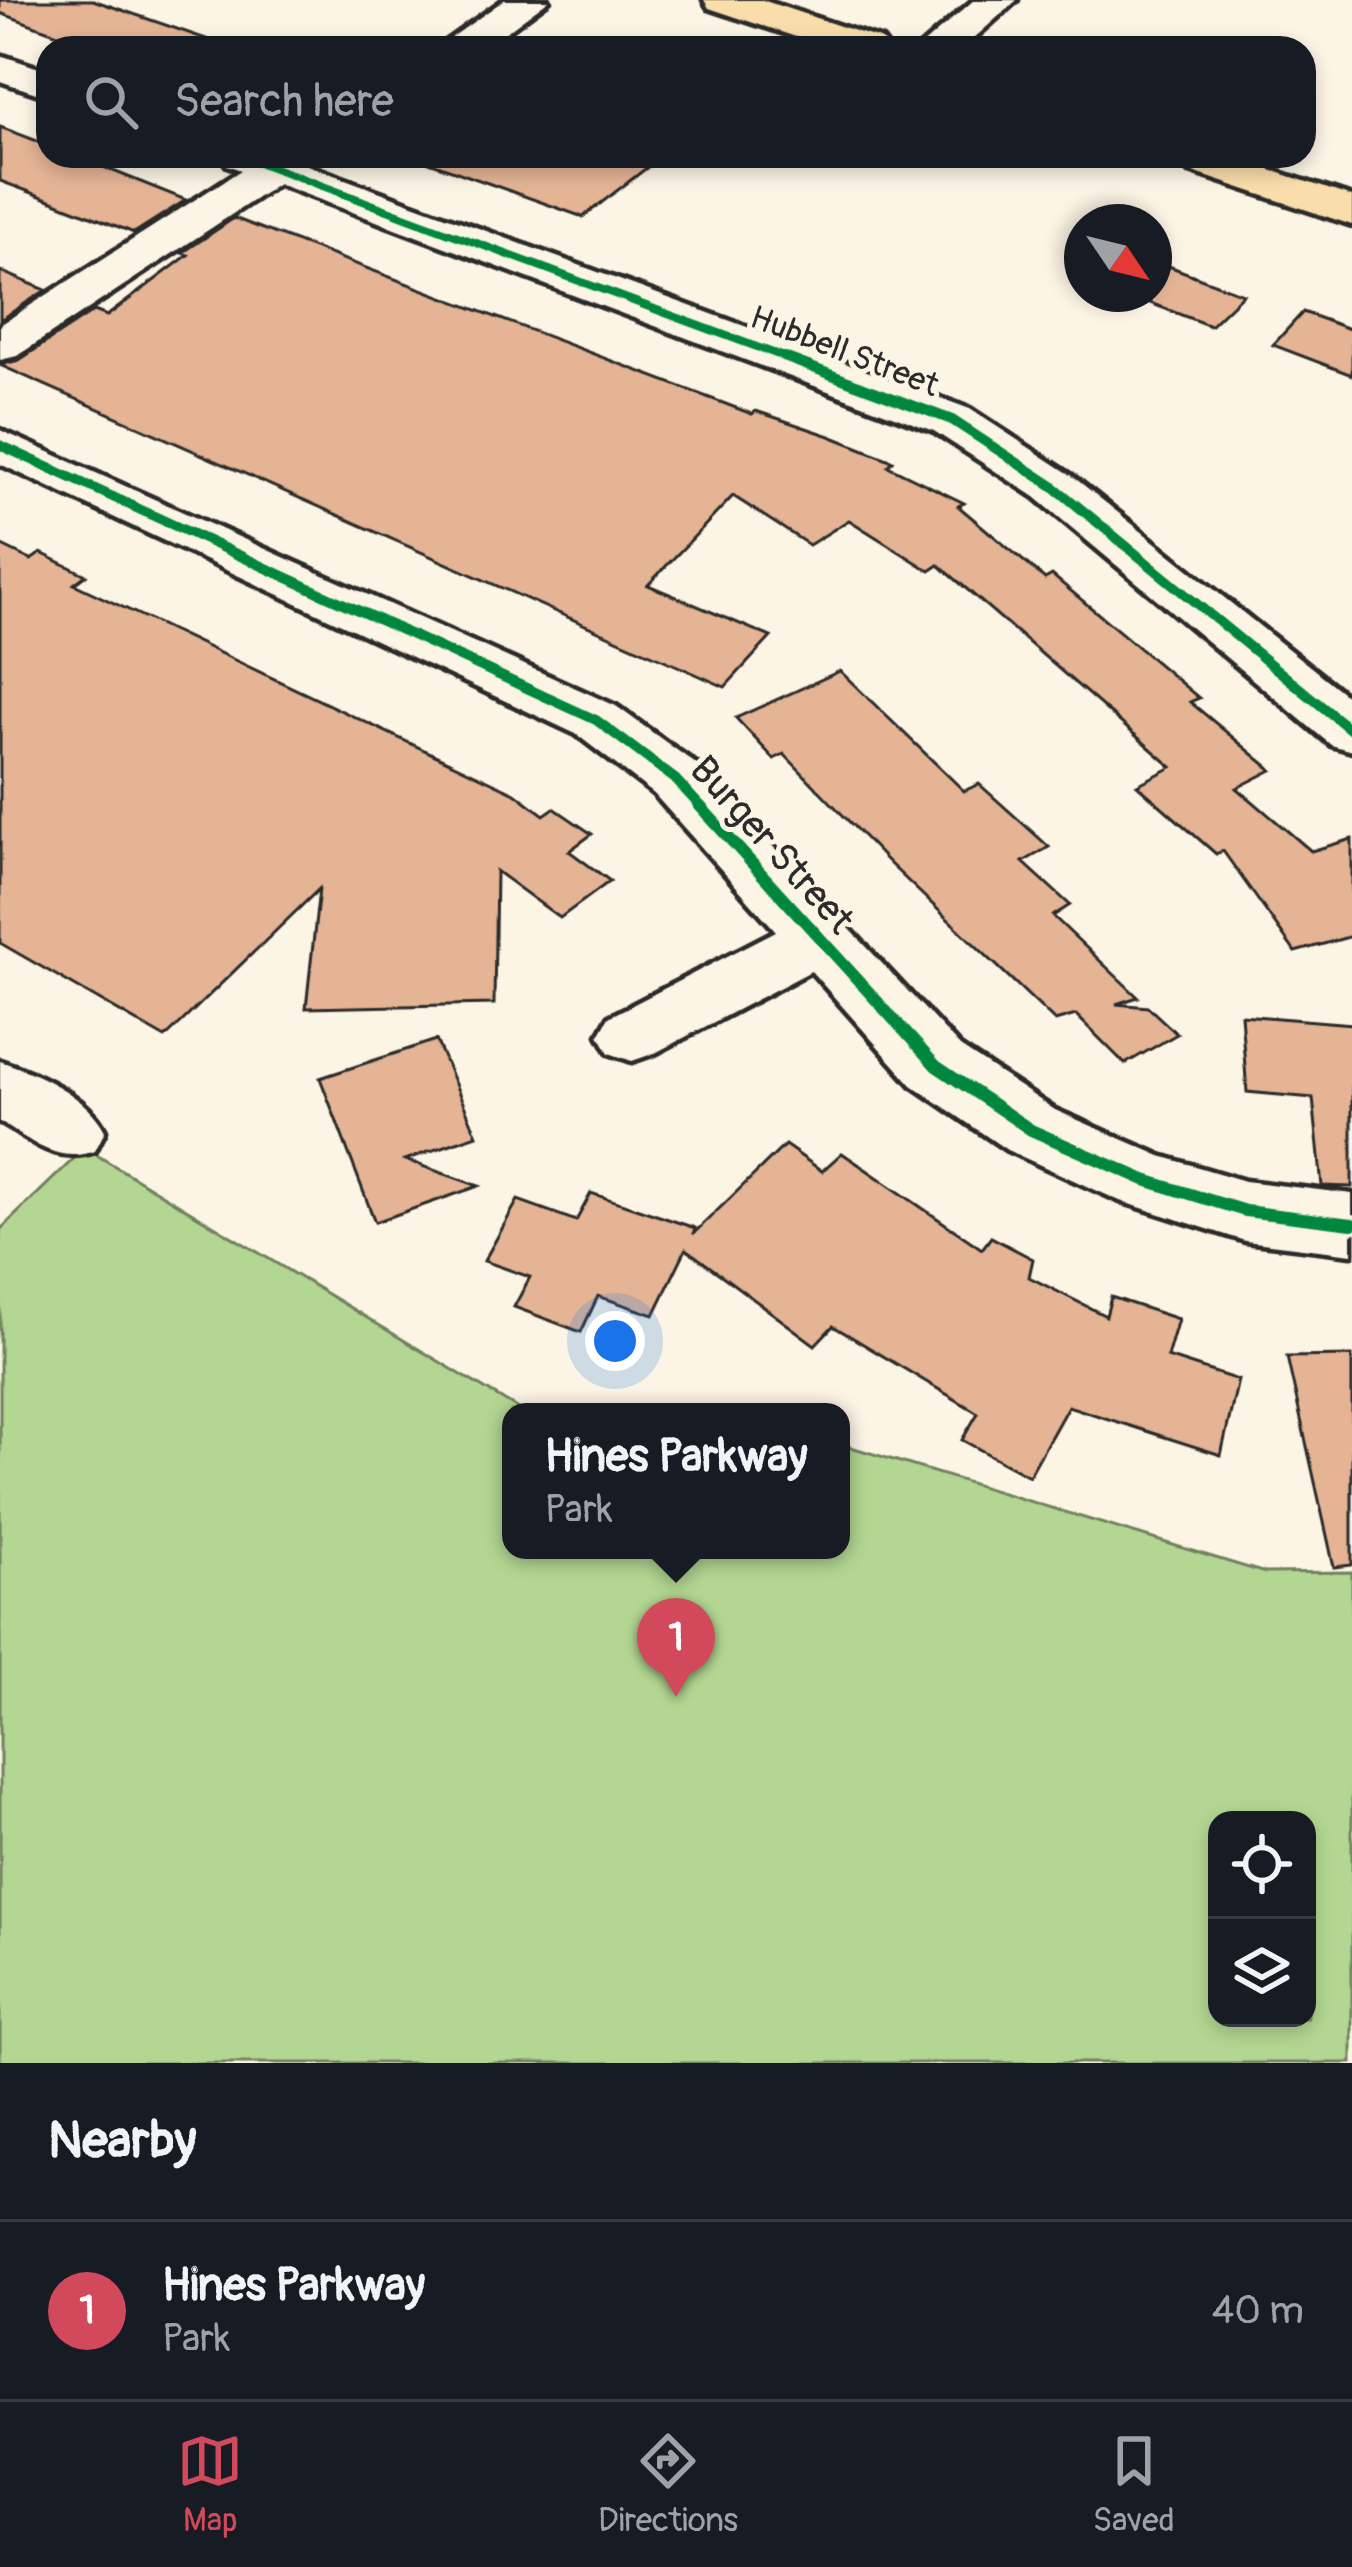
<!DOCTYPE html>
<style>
:root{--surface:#171b24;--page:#242831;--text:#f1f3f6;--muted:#9ea1a6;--line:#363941;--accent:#d1495b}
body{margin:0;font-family:Pangolin,sans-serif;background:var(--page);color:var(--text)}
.controls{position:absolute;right:36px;bottom:36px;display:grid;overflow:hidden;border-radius:24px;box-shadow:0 6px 18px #0003}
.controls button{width:108px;height:108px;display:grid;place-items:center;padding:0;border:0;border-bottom:3px solid var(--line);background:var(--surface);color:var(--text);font:60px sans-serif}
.compass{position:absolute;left:1064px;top:204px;width:108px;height:108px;border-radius:50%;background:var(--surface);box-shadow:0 6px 18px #0003;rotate:125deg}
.you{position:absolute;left:615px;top:1341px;width:42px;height:42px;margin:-30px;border:9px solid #fff;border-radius:50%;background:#1a73e8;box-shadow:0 0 0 18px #1a73e833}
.badge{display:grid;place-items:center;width:78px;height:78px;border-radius:50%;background:var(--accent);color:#fff;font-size:39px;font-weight:700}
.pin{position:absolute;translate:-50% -99px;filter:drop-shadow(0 3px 6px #0008)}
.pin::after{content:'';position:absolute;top:63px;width:42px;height:36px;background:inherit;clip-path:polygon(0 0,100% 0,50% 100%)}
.popup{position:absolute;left:502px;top:1403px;width:348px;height:156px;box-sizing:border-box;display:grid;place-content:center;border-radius:24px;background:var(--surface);filter:drop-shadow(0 3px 9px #0005);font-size:39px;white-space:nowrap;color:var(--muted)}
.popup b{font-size:45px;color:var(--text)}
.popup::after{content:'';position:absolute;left:50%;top:100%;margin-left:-24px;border:24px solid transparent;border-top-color:var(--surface)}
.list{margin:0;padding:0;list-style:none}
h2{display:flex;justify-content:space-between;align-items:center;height:156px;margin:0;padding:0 48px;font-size:51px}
h2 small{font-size:39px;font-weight:400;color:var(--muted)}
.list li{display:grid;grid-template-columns:78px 1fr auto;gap:36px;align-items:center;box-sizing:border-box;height:180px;padding:0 48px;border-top:3px solid var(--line)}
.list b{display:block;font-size:45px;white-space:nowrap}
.list p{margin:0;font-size:39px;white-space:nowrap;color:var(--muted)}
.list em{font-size:39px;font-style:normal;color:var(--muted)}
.icon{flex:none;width:66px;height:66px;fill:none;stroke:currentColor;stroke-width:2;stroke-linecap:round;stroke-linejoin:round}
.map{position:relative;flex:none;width:1352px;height:2063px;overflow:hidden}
.search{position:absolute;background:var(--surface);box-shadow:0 6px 18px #0003;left:36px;right:36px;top:36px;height:132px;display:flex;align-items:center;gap:30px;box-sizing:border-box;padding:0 42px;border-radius:36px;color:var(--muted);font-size:45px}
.sheet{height:336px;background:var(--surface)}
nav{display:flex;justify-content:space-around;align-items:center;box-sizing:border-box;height:168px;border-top:3px solid var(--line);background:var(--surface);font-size:33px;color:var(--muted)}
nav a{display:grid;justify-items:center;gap:6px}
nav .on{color:var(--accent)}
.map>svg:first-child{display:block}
.green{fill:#b3d792;stroke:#6f815e;stroke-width:3;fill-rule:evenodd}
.building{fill:#e4b495;stroke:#2b2b2b;stroke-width:3}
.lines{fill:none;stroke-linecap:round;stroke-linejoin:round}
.minor-casing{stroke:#2b2b2b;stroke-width:9}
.major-casing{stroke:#2b2b2b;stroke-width:9}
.minor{fill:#fcf5e5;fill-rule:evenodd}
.major{fill:#f9deab;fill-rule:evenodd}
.cycleway-far2-casing{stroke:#fcf5e5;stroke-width:12}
.cycleway-far1-casing{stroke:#fcf5e5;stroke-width:16}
.cycleway-casing{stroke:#fcf5e5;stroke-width:20}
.cycleway-far2{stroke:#00873e;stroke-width:8}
.cycleway-far1{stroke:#00873e;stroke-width:10}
.cycleway{stroke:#00873e;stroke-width:12}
.labels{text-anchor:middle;stroke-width:10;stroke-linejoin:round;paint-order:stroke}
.far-street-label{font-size:33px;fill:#2b2b2b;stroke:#fcf5e5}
.street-label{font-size:39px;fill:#2b2b2b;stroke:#fcf5e5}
</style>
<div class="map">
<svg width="1352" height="2063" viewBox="0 0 1352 2063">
<rect width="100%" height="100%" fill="#fcf5e5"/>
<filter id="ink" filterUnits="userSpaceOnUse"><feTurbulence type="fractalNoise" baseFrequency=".00833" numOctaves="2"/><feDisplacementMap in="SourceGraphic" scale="24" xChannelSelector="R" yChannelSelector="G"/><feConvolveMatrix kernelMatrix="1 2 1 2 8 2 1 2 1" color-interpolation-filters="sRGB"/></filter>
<g filter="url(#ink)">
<!-- green -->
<path class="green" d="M85,1148L523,1412H511V1550H841V1444L1265,1573L1352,1572V2063H0V1230ZM1217,1820H1307V2018H1217Z"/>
<!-- building -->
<g class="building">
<polygon points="0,0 93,0 212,41 211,48 96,48 0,13"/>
<polygon points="0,127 48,145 48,156 76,156 186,200 134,233 30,192 0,181"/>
<polygon points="430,156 662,156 583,217 429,162"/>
<polygon points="234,218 752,414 756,411 830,436 893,461 888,466 964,503 958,506 1045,579 1052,575 1199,698 1190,702 1272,770 1237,788 1311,851 1352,839 1352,936 1295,952 1223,851 1216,854 1137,785 1172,767 939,565 930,571 849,520 809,545 733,496 648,585 771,637 725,687 0,365 19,360 94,311 107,316 188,255 182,253"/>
<polygon points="1166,265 1243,294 1210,326 1132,296 1154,294 1154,276"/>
<polygon points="0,271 46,290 0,320"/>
<polygon points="1303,312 1352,330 1352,375 1273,345"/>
<polygon points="0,545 31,560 41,553 86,575 74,584 515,793 544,815 554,808 592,834 569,851 610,881 560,918 496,871 494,1004 306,1008 319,889 165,1038 0,943"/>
<polygon points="840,671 964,791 979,784 1049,847 1023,862 1070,905 1053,916 1138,997 1116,1004 1148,1007 1177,1034 1125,1064 1076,1015 1055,1021 890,864 784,754 774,759 736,718"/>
<polygon points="1241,1015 1352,1024 1352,1187 1322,1186 1313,1098 1247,1092"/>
<polygon points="436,1040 477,1135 405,1160 479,1186 375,1222 320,1078"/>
<polygon points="785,1145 822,1171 842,1153 982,1249 991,1237 1033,1259 1029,1277 1106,1316 1111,1297 1178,1319 1167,1357 1238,1380 1221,1455 1068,1406 1029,1476 962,1440 978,1413 833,1326 815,1345 686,1249 654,1315 598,1296 581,1332 514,1307 530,1277 484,1261 518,1200 576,1221 591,1193 695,1228 693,1234"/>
<polygon points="1352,1356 1352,1565 1334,1567 1287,1357"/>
</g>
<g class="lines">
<!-- minor casing -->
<g class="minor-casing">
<g id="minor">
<polygon points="504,0 549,0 484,48 437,48"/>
<polygon points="974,0 1017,0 963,48 919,48"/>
<polygon points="0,55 48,71 48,97 0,81"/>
<polygon points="221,156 313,156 307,165 970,409 1071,475 1352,700 1352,751 1331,745 1035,497 934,431 278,184 17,356 0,360 0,325 241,170 227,165"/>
<polygon points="0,430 616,706 696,764 960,1047 1055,1110 1161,1156 1245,1181 1352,1194 1352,1254 1245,1241 1120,1201 1007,1150 912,1085 811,971 655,1053 632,1061 609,1053 599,1035 609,1017 776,931 654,794 576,734 0,464"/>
<path d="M0,1061C37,1073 88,1096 105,1131L95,1151C57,1164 33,1142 0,1122Z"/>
</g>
</g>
<!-- major casing -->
<g class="major-casing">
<g id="major">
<polygon points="704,0 762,0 882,40 888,48 829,48 709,8"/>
<polygon points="1166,156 1229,156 1352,197 1352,225 1172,165"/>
</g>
</g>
<!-- minor -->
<use href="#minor" class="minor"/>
<!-- major -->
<use href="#major" class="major"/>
<!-- cycleway-far2 casing -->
<g class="cycleway-far2-casing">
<polyline id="cycleway-far2" points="242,156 792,360"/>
</g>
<!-- cycleway-far1 casing -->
<g class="cycleway-far1-casing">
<g id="cycleway-far1">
<polyline points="784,357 952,420 1053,486 1352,731"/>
<polyline points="0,445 596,720 675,779 702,808"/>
</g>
</g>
<!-- cycleway casing -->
<g class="cycleway-casing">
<polyline id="cycleway" points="699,805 936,1066 1031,1130 1145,1180 1245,1211 1352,1224"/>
</g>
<!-- cycleway-far2 -->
<use href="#cycleway-far2" class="cycleway-far2"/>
<!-- cycleway-far1 -->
<use href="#cycleway-far1" class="cycleway-far1"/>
<!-- cycleway -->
<use href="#cycleway" class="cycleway"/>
</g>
</g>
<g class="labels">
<!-- far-street labels -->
<g class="far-street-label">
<text transform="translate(845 350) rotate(21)" y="12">Hubbell Street</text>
</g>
<!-- street labels -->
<g class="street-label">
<text transform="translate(773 844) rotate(48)" y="14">Burger Street</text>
</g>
</g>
</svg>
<div class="controls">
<button><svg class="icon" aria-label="locate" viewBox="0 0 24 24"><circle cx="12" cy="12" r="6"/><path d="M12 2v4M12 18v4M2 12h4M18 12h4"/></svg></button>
<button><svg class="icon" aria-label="layers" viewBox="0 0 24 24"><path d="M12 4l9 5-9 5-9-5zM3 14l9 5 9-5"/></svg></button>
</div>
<svg class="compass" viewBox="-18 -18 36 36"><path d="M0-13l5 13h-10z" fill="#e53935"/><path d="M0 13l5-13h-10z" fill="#9ea1a6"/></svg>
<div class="you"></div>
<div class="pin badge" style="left:676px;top:1697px">1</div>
<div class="popup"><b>Hines Parkway</b>Park</div>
<div class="search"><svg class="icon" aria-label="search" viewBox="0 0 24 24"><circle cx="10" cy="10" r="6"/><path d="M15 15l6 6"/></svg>Search here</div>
</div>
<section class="sheet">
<h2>Nearby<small></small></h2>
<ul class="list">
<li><span class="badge">1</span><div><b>Hines Parkway</b><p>Park</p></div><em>40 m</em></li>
</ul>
</section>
<nav>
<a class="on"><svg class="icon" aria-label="map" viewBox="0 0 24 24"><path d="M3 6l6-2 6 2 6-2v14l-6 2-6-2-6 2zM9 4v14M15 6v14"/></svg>Map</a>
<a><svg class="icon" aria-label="directions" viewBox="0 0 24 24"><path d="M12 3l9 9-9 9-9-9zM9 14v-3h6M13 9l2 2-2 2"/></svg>Directions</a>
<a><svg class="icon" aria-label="saved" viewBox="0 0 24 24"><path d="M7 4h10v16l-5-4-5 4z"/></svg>Saved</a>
</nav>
